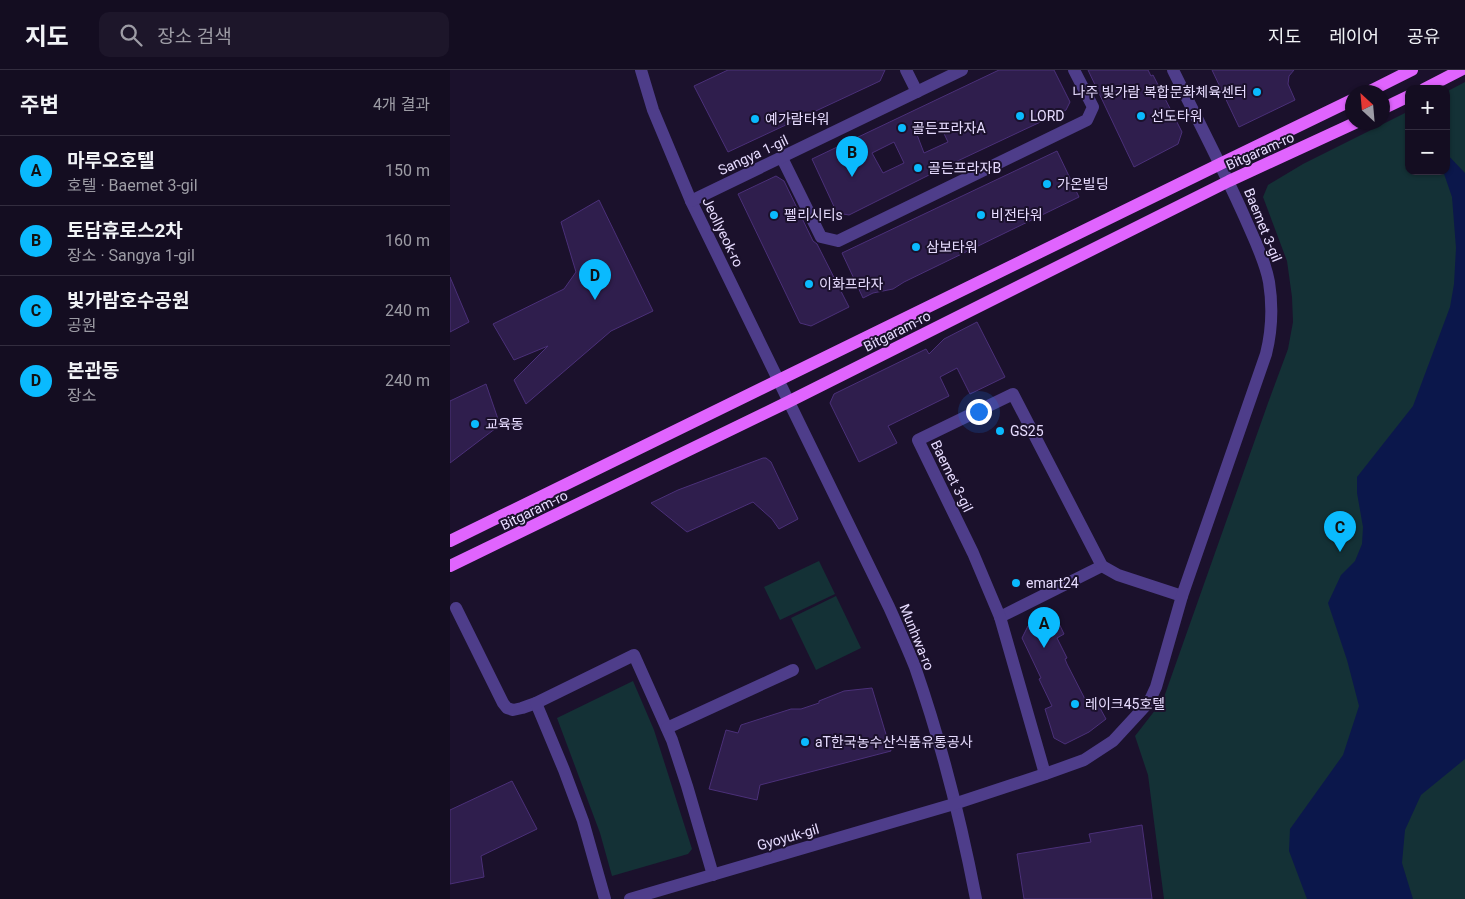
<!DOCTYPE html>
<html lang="ko">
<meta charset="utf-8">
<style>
:root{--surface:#140d21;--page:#1d162a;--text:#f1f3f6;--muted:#9d9ca5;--line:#332d3f;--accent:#0abafe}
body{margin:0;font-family:Roboto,"Noto Sans KR",sans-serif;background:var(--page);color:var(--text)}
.controls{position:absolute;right:15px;top:15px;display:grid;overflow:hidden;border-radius:10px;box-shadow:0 1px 4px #0004}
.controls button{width:45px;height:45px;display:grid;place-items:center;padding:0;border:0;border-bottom:1px solid var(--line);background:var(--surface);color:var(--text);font:25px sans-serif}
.compass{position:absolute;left:895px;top:15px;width:45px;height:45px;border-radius:50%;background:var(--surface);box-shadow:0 1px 4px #0004;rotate:334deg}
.you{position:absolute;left:528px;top:341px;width:18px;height:18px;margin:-12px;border:4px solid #fff;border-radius:50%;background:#1a73e8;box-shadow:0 0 0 8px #1a73e833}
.badge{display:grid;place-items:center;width:32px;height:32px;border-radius:50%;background:var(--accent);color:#111;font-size:16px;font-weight:700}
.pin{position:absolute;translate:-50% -41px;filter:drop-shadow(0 1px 2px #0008)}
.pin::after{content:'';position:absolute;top:26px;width:18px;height:15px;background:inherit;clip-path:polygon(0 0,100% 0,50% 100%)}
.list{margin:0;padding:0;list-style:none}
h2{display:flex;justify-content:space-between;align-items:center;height:65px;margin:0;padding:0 20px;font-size:21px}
h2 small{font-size:16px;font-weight:400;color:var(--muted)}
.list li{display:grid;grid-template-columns:32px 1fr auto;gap:15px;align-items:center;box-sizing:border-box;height:70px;padding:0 20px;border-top:1px solid var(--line)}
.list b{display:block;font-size:19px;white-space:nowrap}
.list p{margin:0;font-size:16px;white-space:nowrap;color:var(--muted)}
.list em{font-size:16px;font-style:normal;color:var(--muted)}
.icon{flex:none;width:28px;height:28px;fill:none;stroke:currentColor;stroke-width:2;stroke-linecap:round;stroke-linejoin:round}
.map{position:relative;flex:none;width:1015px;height:829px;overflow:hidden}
header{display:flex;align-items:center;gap:30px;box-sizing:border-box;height:70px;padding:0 25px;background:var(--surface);border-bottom:1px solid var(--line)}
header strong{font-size:24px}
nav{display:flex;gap:28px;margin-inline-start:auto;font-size:18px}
.search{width:350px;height:45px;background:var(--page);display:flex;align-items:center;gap:12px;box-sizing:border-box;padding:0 18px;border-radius:10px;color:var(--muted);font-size:19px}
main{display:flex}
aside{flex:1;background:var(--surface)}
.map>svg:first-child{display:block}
.green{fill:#143136}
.water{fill:#0b174b}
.building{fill:#2f1e4d;stroke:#4b3079;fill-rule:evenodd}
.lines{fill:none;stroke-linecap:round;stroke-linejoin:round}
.minor{stroke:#4e3d8a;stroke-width:12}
.major{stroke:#e064fe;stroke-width:12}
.poi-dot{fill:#0abafe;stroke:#1b112c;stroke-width:2}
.labels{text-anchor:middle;stroke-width:4;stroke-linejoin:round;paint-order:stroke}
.poi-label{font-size:14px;fill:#e7dcff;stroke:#1b112c;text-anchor:start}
.street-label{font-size:14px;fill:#e7dcff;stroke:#1b112c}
</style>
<header>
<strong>지도</strong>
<div class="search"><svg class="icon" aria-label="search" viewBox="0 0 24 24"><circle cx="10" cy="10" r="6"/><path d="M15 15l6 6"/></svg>장소 검색</div>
<nav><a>지도</a><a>레이어</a><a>공유</a></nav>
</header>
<main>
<aside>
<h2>주변<small>4개 결과</small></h2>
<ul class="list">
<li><span class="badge">A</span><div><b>마루오호텔</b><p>호텔 · Baemet 3-gil</p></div><em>150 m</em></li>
<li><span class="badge">B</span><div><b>토담휴로스2차</b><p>장소 · Sangya 1-gil</p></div><em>160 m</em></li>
<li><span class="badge">C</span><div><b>빛가람호수공원</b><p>공원</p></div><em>240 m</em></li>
<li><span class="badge">D</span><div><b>본관동</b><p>장소</p></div><em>240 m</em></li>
</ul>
</aside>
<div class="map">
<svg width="1015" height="829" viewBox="0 0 1015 829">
<rect width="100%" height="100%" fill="#1b112c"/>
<!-- green -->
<g class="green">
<polygon points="1015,12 1015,829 714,829 698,705 685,666 713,630 818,333 838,279 843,252 842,227 837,191 813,127 818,115 853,94 959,41 959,101 996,101 996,22"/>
<polygon points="369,491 385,524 330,550 314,517"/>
<polygon points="386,526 411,578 366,600 341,548"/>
<polygon points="183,611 204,660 242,779 238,784 162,806 150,763 107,648"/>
</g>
<!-- water -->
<polygon class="water" points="996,83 1015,103 1015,689 971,725 955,760 952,793 963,829 857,829 839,781 840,759 893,685 909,636 897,590 878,533 891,505 905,491 912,474 913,457 907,423 907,407 963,336 1000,237 1004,214 1006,178 1002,127 993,101 996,101"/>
<!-- building -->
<g class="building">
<polygon points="278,0 435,0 430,11 278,82 244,16"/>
<path d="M549,0H604L620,32L616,40L499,95L399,145L387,143L362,89ZM488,51L498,72L474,83L466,62ZM444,72L454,93L433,103L422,83Z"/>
<polygon points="638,0 698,0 701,6 703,5 732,62 728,74 684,97"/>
<polygon points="762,0 844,0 839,6 838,14 845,30 789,57"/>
<polygon points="607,81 629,127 454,212 443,219 423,223 413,228 392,183"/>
<polygon points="326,106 334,111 363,171 367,174 399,237 361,256 350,253 288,124"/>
<polygon points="149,130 203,241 161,261 76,334 64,310 98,276 64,290 43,254 114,219 126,202 111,152"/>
<polygon points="0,207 19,252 0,262"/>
<polygon points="527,252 555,307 520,324 507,298 490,307 499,326 438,356 447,373 409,392 380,333 384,324 476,279 479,284 494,269"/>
<polygon points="36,314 50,355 0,393 0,331"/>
<polygon points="313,388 316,388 321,392 348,449 329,459 322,449 303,432 237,462 201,433 228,420"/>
<polygon points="604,543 614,564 607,568 617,588 615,589 617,594 637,633 645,629 656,649 639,662 615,674 604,668 595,639 602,636 589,609 591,608 572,568 578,556"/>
<polygon points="422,618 441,681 310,715 307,730 259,719 276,660 288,663 291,655 341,639 351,639 369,633 369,631 394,621"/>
<polygon points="62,711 87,759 31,786 34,807 0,814 0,740"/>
<polygon points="692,755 702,829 574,829 567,784 641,772 639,764"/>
</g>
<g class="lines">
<!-- minor -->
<g class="minor">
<path d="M191,0L203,40L241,131L439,537C448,557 457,577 465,597C491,672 511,751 526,829"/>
<polyline points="456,0 467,22"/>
<polyline points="332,88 371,167 388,171 637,50 643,37 624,0"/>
<polyline points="241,131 512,0"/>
<polyline points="6,538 53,633 57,638 63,640 72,638 86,633 184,585 222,670 237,716 263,805"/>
<polyline points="550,547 652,496"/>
<polyline points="86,633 114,700 133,751 155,829"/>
<polyline points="217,658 343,600"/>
<polyline points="595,704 550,547 523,483 468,370 563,324 652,496 668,505 732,526"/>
<path d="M180,829L504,734L595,704L634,690L663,671L699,632L706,617L732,526L816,284C822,260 823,237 819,212C815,190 804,169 795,148C773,98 747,49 723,0"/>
</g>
<!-- major -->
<g class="major">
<polyline points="974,19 1011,0"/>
<polyline points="918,22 962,0"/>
<polyline points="932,39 959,26"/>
<polyline points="0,471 770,94 902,30"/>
<polyline points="0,496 340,331 779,111 907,52"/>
</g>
</g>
<!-- markers -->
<g class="poi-dot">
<circle cx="807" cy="22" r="5"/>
<circle cx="570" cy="46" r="5"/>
<circle cx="691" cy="46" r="5"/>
<circle cx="305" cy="49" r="5"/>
<circle cx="452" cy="58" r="5"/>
<circle cx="468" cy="98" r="5"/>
<circle cx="597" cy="114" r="5"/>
<circle cx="324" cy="145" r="5"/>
<circle cx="531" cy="145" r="5"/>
<circle cx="466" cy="177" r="5"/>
<circle cx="359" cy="214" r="5"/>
<circle cx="25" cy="354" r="5"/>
<circle cx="550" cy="361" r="5"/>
<circle cx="566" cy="513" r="5"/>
<circle cx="625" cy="634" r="5"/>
<circle cx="355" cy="672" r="5"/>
</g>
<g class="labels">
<!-- poi labels -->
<g class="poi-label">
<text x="797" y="27" text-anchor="end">나주 빛가람 복합문화체육센터</text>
<text x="580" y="51">LORD</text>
<text x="701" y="51">선도타워</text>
<text x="315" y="54">예가람타워</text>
<text x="462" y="63">골든프라자A</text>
<text x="478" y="103">골든프라자B</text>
<text x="607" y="119">가온빌딩</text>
<text x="334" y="150">펠리시티s</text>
<text x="541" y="150">비전타워</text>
<text x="476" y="182">삼보타워</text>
<text x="369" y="219">이화프라자</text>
<text x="35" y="359">교육동</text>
<text x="560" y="366">GS25</text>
<text x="576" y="518">emart24</text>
<text x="635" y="639">레이크45호텔</text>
<text x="365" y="677">aT한국농수산식품유통공사</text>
</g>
<!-- street labels -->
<g class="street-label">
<text transform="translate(810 81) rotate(-24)" y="5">Bitgaram-ro</text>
<text transform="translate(303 85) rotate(-25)" y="5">Sangya 1-gil</text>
<text transform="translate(813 155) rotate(68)" y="5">Baemet 3-gil</text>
<text transform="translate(273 162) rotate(64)" y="5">Jeollyeok-ro</text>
<text transform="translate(447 261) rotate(-27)" y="5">Bitgaram-ro</text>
<text transform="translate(502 406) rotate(64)" y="5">Baemet 3-gil</text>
<text transform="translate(84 440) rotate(-26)" y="5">Bitgaram-ro</text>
<text transform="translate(467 567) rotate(68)" y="5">Munhwa-ro</text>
<text transform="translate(338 767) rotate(-16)" y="5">Gyoyuk-gil</text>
</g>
</g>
</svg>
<div class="controls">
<button>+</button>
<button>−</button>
</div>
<svg class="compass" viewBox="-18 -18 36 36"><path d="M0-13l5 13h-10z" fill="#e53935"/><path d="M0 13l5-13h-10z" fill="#9d9ca5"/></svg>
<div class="you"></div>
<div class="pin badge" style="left:594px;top:578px">A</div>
<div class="pin badge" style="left:402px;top:107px">B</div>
<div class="pin badge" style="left:890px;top:482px">C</div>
<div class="pin badge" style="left:145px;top:230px">D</div>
</div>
</main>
